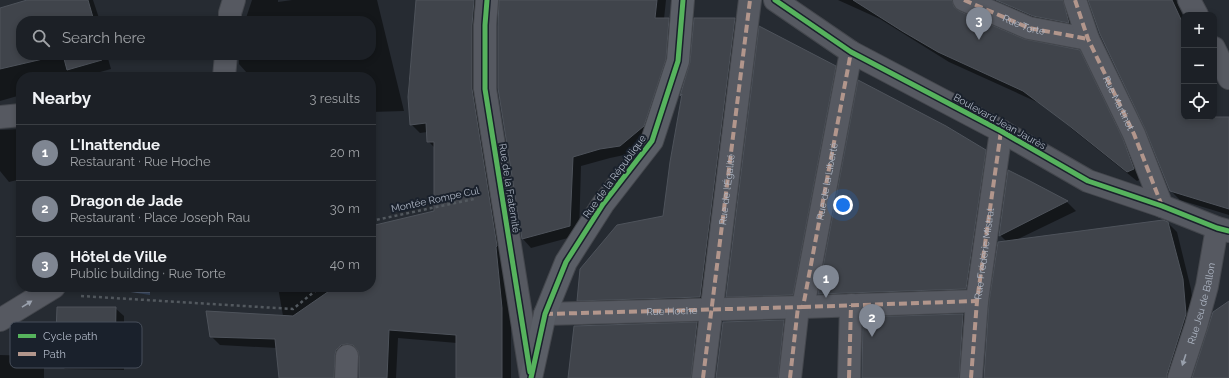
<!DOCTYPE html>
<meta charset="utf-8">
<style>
:root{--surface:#1c2026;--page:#292d32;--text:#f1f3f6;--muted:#a0a3a7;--line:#3a3e43;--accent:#7f8692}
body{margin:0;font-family:Raleway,sans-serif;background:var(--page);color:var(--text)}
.controls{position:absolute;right:12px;top:12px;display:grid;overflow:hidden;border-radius:8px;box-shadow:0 2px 6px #0003}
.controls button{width:36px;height:36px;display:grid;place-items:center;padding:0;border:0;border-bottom:1px solid var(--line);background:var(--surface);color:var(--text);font:20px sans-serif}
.you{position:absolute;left:843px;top:205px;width:14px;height:14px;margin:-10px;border:3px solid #fff;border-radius:50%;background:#1a73e8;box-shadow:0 0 0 6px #1a73e833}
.badge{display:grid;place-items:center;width:26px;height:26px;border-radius:50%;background:var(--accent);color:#fff;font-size:13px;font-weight:700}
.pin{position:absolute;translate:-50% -33px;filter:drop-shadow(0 1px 2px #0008)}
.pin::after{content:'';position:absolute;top:21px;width:14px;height:12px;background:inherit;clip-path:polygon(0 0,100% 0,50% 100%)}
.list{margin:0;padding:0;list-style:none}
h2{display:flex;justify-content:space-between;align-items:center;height:52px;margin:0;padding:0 16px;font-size:17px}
h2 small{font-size:13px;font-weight:400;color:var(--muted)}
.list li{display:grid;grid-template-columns:26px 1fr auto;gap:12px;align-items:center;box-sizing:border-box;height:56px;padding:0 16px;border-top:1px solid var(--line)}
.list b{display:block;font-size:15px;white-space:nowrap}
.list p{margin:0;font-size:13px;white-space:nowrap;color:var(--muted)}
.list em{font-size:13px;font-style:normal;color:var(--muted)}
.icon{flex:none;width:22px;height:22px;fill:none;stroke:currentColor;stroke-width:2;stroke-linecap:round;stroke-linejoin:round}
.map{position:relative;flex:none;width:1229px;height:378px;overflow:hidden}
.search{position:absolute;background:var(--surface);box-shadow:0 2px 6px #0003;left:16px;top:16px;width:360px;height:44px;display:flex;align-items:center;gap:10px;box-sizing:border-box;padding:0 14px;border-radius:16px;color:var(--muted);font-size:15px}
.panel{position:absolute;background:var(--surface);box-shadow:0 2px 6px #0003;left:16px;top:72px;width:360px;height:220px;border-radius:16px}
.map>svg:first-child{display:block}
.water{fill:url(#water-rules)}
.shadow{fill:#0007}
.building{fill:#40444b;stroke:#4e535b}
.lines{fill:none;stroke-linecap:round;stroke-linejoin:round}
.pedestrian-casing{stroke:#44474d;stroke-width:24}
.minor-casing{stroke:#44474d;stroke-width:24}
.secondary-casing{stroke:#44474d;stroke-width:24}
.path{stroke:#53595f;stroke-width:2.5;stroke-dasharray:3 3;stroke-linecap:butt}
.pedestrian{stroke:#565961;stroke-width:22}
.minor{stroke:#565961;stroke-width:22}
.secondary{stroke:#5a5e66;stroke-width:22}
.quiet{stroke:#b2968c;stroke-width:4;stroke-dasharray:8 4;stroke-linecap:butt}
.cycleway-casing{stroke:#1a212c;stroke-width:8}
.cycleway{stroke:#56b35d;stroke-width:5}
.oneway{fill:#99a0ac}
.labels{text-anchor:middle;stroke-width:4;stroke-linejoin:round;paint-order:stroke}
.street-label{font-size:10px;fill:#afb7c5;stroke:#1a212c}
.key{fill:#1a212c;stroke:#474e5a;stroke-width:1}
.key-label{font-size:11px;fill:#afb7c5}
</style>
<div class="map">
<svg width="1229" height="378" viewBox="0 0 1229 378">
<defs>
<pattern id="water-rules" width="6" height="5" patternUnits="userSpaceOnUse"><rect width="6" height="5" fill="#34435a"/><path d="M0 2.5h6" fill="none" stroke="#4f5c70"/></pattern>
</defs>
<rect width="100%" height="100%" fill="#262b32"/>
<!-- water -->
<polygon class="water" points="105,287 150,287 150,295 105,288"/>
<!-- shadow -->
<g class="shadow">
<polygon points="30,0 93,0 100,21 21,21 21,55 107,55 111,69 82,77 21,77 21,95 0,101 0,34"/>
<polygon points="252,0 278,0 278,2 292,0 377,0 404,111 371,112 371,77 254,77 253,72 247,73 239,64 239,55 371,55 371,21 245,21"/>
<polygon points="417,0 487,0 511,318 511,378 457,378 457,343 398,338 396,378 359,378 360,353 357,352 350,354 342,378 280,378 277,348 220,345 211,336 283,316 278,287 371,287 371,227 435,212 435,148 428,141 427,132 420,133 411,124 408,89"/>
<polygon points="500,0 666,0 664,19 669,19 677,28 652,135 629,154 610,158 581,166 579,235 531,248 523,239"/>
<polygon points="838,0 951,0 961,10 962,14 1047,87 1079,51 1089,61 1143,178 1137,181 1072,129 1062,119 1059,112 949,62 880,19"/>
<polygon points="1006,0 1075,0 1077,31 1017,13 1008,4"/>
<polygon points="1089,0 1176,0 1184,18 1184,117 1214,117 1214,112 1216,121 1229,117 1229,215 1180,200 1171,191 1146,128"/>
<polygon points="735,19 743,27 708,305 586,308 578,300 663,217 683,97 681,96 691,62"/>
<polygon points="835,67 844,75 801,303 735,305 727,296"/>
<polygon points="21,129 21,179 9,182 0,171 0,130"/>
<polygon points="985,151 995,161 975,298 829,303 819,294"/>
<polygon points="1009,172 1067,202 1076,211 1016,240 1168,223 1177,232 1191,289 1195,323 1177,378 985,378 1007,242 1000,235"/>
<polygon points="115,308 124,316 124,370 65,369 56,361"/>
<polygon points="963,315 972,324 968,378 863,378 864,318"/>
<polygon points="784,321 792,330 787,378 717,378"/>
<polygon points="697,323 705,332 700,378 569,378 575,327"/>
<polygon points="0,355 37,356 44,364 44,378 0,378"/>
</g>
<!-- building -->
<g class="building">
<polygon points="27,0 88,0 94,21 21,21 21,55 60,55 0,69 0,8"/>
<polygon points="416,0 474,0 472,25 472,89 497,246 496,247 502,308 502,378 456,378 456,335 389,330 387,378 359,378 359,357 358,351 353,345 347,344 341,345 336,350 335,355 334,378 279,378 275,339 210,337 206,311 293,316 335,287 371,287 371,226 434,211 434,142 427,142 426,123 410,125 408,97"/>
<polygon points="499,0 657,0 655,18 669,18 666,59 644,126 620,146 600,149 573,157 570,226 522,239 498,88 498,26"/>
<polygon points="853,0 952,0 954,7 959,11 1024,39 1080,50 1123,139 1134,169 1127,172 1067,124 1023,91 938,52 902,31"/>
<polygon points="996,0 1063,0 1069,23 1033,16"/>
<polygon points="1088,0 1172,0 1184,26 1184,117 1229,117 1229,209 1170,191 1145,129 1100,34"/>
<polygon points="694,18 735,18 700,297 577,301 580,269 617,225 663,216 670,162 682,94 680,96 690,62"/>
<polygon points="759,26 836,66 793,295 726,297"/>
<polygon points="63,55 101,55 102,60 67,70"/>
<polygon points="858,80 946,126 986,150 966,289 818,294"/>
<polygon points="1008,170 1028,180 1068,201 999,236"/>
<polygon points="1163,220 1168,222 1183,279 1186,314 1167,374 1167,378 984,378 989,302 998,242"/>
<polygon points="1229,301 1229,378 1192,378 1213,312"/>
<polygon points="57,307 116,307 115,362 55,361"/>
<polygon points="963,314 959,378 862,378 863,317"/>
<polygon points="784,320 778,378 716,378 723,322"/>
<polygon points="697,322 691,378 568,378 574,326"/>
</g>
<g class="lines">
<!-- pedestrian casing -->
<g class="pedestrian-casing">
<g id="pedestrian">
<polyline points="964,0 1029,28 1088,39"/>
<path id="s1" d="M1075,0L1088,39L1134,134L1162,206"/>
<polyline points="803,307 977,301"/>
<polyline points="545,314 803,307 851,52"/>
<path id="s2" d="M703,378L750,0"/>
<polyline points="790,378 798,307"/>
<polyline points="849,378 851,305"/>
<polyline points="971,378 977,301 1001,131"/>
</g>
</g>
<!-- minor casing -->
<g class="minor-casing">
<g id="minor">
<polyline points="487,0 485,25 485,89 531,377"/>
<polyline points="775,0 851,52 1001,131 1088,181 1162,206 1217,228 1229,231"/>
<polyline points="1189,0 1197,15"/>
<polyline points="230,21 230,13 234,0"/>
<polyline points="1214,48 1229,78"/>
<polyline points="224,77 226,55"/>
<polyline points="0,117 21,115"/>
<polyline points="0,320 54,287"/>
<polyline points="346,378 347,356"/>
<path id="s3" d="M1179,378L1196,326L1207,286L1217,228"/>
</g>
</g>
<!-- secondary casing -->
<g class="secondary-casing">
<polyline id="secondary" points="531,378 545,314 566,262 603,204 652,141 678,61 683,0"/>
</g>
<!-- path -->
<g class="path">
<polyline points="371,221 474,199"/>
<polyline points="81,296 293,309 320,287"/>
</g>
<!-- pedestrian -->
<use href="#pedestrian" class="pedestrian"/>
<!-- minor -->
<use href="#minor" class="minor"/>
<!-- secondary -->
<use href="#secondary" class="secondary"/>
<!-- quiet -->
<g class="quiet">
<path id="s4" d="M964,0L1029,28L1088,39"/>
<polyline points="1075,0 1088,39 1134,134 1162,206"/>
<polyline points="803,307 977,301"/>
<path id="s5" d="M545,314L803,307L851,52"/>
<polyline points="703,378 750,0"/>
<polyline points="790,378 798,307"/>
<polyline points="849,378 851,305"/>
<path id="s6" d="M971,378L977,301L1001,131"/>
</g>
<!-- cycleway casing -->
<g class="cycleway-casing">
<g id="cycleway">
<polyline points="487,0 485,25 485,89 530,372"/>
<polyline points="775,0 851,52 1001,131 1088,181 1162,206 1217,228 1229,231"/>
<polyline points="531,378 545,314 566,262 603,204 652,141 678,61 683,0"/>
</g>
</g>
<!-- cycleway -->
<use href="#cycleway" class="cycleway"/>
</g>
<!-- one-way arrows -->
<defs><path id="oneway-solid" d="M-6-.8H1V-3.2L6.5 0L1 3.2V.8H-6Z"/></defs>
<g class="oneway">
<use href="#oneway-solid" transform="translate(27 304) rotate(-32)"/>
<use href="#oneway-solid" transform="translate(1184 360) rotate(108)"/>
</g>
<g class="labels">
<!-- street labels -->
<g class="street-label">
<text dy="4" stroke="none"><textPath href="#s4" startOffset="65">Rue Torte</textPath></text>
<text dy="4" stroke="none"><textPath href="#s1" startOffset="112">Rue Martinot</textPath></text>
<text transform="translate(1000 121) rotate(29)" y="4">Boulevard Jean Jaurès</text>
<text transform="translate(614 176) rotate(-54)" y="4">Rue de la République</text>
<text dy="4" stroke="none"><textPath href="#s5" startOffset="386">Rue de la Liberté</textPath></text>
<text transform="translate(510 188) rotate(81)" y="4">Rue de la Fraternité</text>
<text dy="4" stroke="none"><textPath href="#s2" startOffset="190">Rue de l'Égalité</textPath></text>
<text transform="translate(435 199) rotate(-12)" y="4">Montée Rompe Cul</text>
<text dy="4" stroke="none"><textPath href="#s6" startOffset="125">Rue Frédéric Mistral</textPath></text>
<text dy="4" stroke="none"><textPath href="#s3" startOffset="78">Rue Jeu de Ballon</textPath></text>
<text dy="4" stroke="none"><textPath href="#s5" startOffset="127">Rue Hoche</textPath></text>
</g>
</g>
<!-- legend -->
<rect x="10" y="322" width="132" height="46" rx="6" class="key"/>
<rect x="18" y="334" width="18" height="4" fill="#56b35d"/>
<rect x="18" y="352" width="18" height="4" fill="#b2968c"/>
<g class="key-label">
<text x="43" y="340">Cycle path</text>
<text x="43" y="358">Path</text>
</g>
</svg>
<div class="controls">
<button>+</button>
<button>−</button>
<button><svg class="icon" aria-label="locate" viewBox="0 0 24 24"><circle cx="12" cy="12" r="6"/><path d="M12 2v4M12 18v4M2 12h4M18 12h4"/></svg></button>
</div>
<div class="you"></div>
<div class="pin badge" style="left:826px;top:298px">1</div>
<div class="pin badge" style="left:872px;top:337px">2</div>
<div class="pin badge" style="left:979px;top:40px">3</div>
<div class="search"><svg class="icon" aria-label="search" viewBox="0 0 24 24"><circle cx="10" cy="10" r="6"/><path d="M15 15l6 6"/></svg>Search here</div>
<section class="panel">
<h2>Nearby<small>3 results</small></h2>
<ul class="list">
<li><span class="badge">1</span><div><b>L'Inattendue</b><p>Restaurant · Rue Hoche</p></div><em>20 m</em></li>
<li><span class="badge">2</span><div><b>Dragon de Jade</b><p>Restaurant · Place Joseph Rau</p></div><em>30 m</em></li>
<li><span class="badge">3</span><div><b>Hôtel de Ville</b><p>Public building · Rue Torte</p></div><em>40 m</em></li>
</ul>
</section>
</div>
